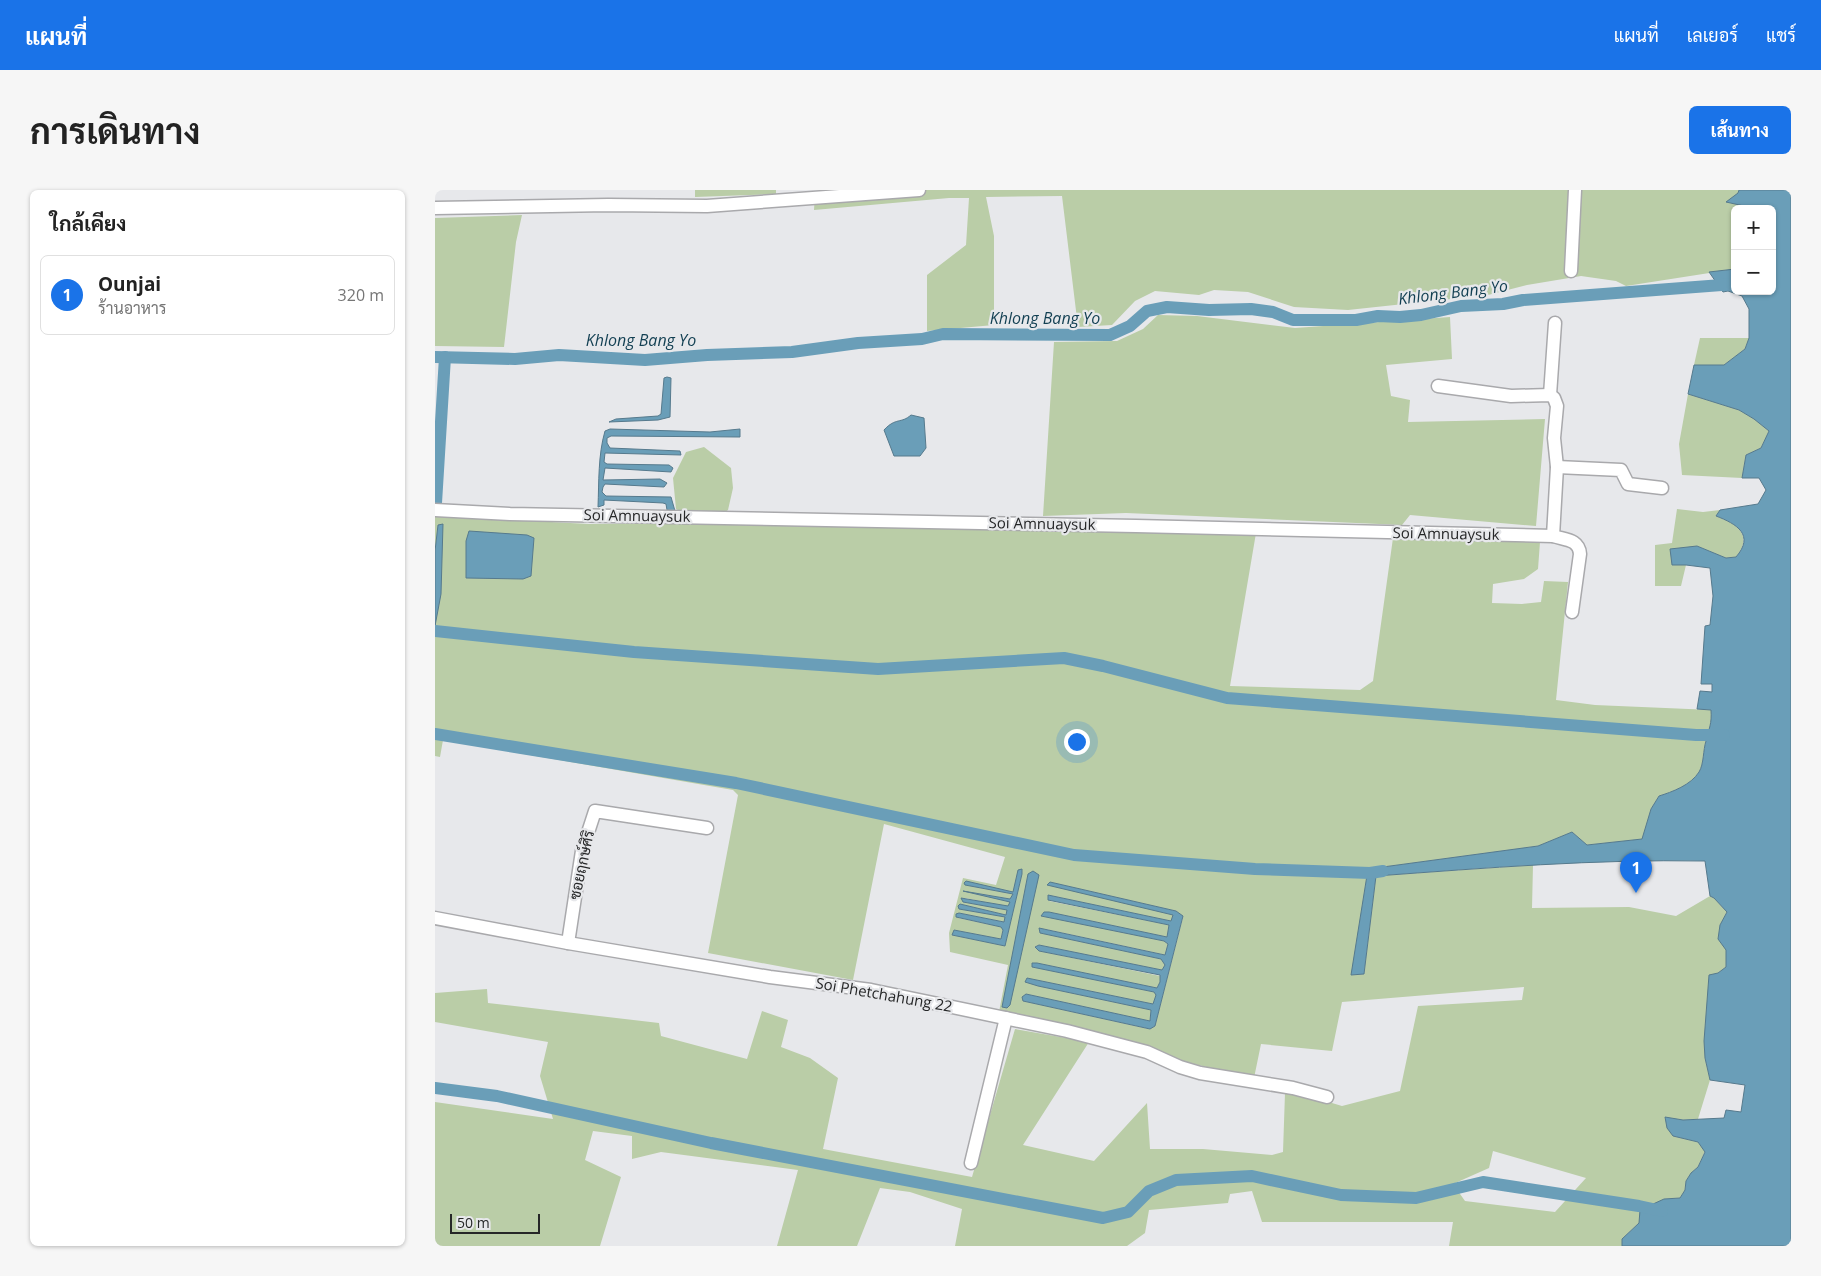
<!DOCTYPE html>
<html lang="th">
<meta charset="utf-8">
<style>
:root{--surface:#fff;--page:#f6f6f6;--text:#222;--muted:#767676;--line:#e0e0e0;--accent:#1a73e8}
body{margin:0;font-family:"Open Sans",Sarabun,sans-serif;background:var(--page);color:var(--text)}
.controls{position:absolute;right:15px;top:15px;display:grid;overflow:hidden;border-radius:8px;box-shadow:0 1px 4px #0004}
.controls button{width:45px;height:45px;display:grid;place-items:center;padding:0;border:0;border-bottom:1px solid var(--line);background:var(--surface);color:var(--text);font:25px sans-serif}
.scale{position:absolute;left:15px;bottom:12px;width:90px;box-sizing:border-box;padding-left:5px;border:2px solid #262728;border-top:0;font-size:14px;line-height:18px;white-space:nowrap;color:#262728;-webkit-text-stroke:4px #e7e8eb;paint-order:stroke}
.you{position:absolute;left:641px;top:551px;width:18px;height:18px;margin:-12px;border:4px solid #fff;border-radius:50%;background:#1a73e8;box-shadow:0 0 0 8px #1a73e833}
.badge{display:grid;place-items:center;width:32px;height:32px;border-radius:50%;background:var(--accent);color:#fff;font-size:16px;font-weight:700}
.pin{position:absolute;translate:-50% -41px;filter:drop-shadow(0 1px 2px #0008)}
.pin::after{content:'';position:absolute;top:26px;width:18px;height:15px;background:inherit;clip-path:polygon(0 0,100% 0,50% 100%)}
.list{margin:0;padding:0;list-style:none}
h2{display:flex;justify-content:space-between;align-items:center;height:65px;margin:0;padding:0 20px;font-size:21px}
h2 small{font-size:16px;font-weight:400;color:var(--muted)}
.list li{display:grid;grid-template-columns:32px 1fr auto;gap:15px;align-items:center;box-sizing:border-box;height:80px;margin:0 10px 10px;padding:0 10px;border:1px solid var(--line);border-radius:8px}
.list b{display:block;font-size:19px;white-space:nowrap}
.list p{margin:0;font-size:16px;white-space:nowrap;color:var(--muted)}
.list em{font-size:16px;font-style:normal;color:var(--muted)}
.map{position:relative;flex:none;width:1356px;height:1056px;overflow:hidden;border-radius:8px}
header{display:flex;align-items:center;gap:30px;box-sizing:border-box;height:70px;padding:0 25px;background:var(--accent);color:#fff}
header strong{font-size:24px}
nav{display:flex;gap:28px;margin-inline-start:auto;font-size:18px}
.intro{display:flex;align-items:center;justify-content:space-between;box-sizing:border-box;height:120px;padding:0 30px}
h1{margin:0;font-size:35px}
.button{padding:12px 22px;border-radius:8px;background:var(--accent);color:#fff;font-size:18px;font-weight:700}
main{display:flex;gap:30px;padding:0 30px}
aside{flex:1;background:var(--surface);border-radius:8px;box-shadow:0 1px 4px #0004}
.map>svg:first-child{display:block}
.green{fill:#bacda7;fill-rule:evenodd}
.water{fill:#6a9eb8;stroke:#567a8d}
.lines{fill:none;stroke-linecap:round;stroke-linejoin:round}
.canal{stroke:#6a9eb8;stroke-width:12}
.minor-casing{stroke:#a9a9ac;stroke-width:15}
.minor{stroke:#fff;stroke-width:12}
.labels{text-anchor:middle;stroke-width:4.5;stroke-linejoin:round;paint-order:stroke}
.street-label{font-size:15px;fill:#262728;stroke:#e7e8eb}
.water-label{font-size:16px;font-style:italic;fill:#123f52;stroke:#e7e8eb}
</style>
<header>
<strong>แผนที่</strong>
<nav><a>แผนที่</a><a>เลเยอร์</a><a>แชร์</a></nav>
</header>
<div class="intro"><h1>การเดินทาง</h1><a class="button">เส้นทาง</a></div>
<main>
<aside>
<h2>ใกล้เคียง<small></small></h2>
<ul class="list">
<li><span class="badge">1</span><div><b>Ounjai</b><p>ร้านอาหาร</p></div><em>320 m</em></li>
</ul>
</aside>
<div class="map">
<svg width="1356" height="1056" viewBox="0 0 1356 1056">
<rect width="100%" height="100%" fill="#e7e8eb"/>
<!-- green -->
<g class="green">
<polygon points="260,0 341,0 341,4 260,7"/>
<polygon points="425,0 1304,0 1303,3 1310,19 1300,19 1300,79 1191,96 1181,91 1146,86 1092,95 1053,105 913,120 859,117 813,102 779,100 764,105 720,101 700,111 677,135 643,137 627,6 551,7 559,46 559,135 492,141 492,85 531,55 534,8 514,8 379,20 380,4"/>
<polygon points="87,25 81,52 69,157 0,156 0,28"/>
<polygon points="723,125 762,126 860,138 1015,127 1017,169 951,175 956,206 975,210 973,232 1110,229 1101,336 975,325 967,335 691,323 608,326 619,152 682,151 708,139"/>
<polygon points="1265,148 1314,148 1310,159 1289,175 1259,175"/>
<polygon points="1253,204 1304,220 1319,229 1334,241 1326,258 1311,265 1307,288 1247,285 1244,254"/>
<polygon points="269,257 296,278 298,298 293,320 286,325 248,323 241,319 238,288 251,262"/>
<path d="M1242,319L1268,322L1285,320L1281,326C1302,334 1319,345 1301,367L1291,368L1262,356L1237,375H1251L1246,396H1220V355L1237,353Z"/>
<path d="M0,326L154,334L253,333L821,343L795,496L925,500L938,491L958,348L1105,352L1103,379L1089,389L1058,394L1057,413L1087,414L1106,412L1109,391L1133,392L1121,510L1160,515L1277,520C1277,534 1274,538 1271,551C1268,560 1269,574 1264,582C1256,595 1237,602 1224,606L1216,619L1208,649L1152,655L1137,642L1103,656L933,679L917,785L929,784L941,686L1098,675L1097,718L1194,717L1241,726L1275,706L1279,708L1292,722L1285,735L1291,760V777L1283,783L1270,868L1275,890L1263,929L1248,930L1230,928L1238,946L1263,952L1270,961L1263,977L1256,983L1251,991L1250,1000L1245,1008L1229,1009L1187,1049V1056H1014L1018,1032H827L817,1001L795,1004L793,1013L714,1020L710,1043L692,1056H520L527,1019L475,1002L445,998L422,1056H342L363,980L226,962L197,969V946L158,941L150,970L186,987L165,1056H0V912L118,929L105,886L113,852L0,832V803L52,799L53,813L224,833L226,846L312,869L327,821L353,830L346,857L375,868L403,888L388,959L537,987L580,839L654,852L588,955L659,971L712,913L715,959H768L837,965L848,962L850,903L877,907L907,916L965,901L983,816L1087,810L1089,797L907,812L897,861L826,854L819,888L746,871L564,822L573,775L515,762L514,743L528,688L561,695L570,667L449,634L418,790L273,763L303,605L298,600L8,550L5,567L0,566V436L3,335L0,361ZM587,679V684L570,756L517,745L519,740L566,749L568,739L566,737L524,728V723L570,732V727L524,719L525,714L571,725L573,720L528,712L530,708L573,717L576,712L540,703L576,709L578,704L530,695L578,702ZM615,692L741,721L748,727L720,836L714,839L588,811L591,804L715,831L716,820L603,796L591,792L592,788L718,814L722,805L719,802L597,777V774L602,773L722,798L725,792V786L604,761L600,757L604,755L727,780L730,775L726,769L605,743L604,739H610L731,765L733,754L729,751L607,726L614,722L732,747L734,735L614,711L618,706L736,731L739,725ZM1058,961L1151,988L1120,1022L1030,1011L1018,994L1054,978Z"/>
</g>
<!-- water -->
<g class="water">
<path d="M1304,0H1356V1056H1187V1049L1204,1033L1205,1020L1229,1009L1245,1008L1250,1000L1251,991L1256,983L1263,977L1270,962L1263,952L1238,946L1232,938L1230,927L1248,930L1289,928L1291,920L1306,922L1310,895L1275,890L1270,868L1269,851L1274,785L1283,783L1291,777V760L1283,749L1285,735L1292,722L1279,708L1275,706L1270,671C1160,669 1051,678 941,686L929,784L916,785L933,679L1103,656L1137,642L1152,655L1207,649L1216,619L1224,606C1237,602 1256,595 1264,582C1269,574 1268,560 1271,551C1274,538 1277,534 1276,520L1262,519L1265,501L1277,502V494H1266L1270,436L1275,435L1278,406L1275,378L1251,375H1237L1235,359L1262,356L1291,368L1301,367C1320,345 1302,334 1281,326L1285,320L1323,314L1331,300L1324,288H1307L1311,265L1326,258L1334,241L1319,229L1304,220L1253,204L1259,175H1289L1310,159L1314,148V119L1307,106L1293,101L1288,102L1274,82L1300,79V101H1337V19H1310L1309,16L1291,12L1303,3Z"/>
<polygon points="232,187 236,188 235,227 223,230 174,232 181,229 223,226 226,224 229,188"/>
<path d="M476,225L489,228L491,258L485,266H459L449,240C461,227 466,234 476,225Z"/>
<path d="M175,239L275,242L305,239V247L176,246L172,248V253L175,258L245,261L246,265L170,263L169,272L172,274L234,275L238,278L236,282L170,278L168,290L225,289L232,293L229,297L170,294L168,297L167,302L171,306L236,307L240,321L232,320L231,314L228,313L169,310V315L163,317C164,292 163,265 170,241Z"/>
<polygon points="8,334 6,404 0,436 0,361 3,335"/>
<polygon points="34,341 92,345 99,348 96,386 88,389 31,388 31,351"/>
<polygon points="587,679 587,684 570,756 517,745 519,740 566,749 568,740 566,737 521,727 521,724 524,723 569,732 570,727 524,719 523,716 525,714 571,725 572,720 528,712 526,708 573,716 575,712 528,701 575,709 578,704 530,695 529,693 531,691 578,702 583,680"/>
<polygon points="598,681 604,685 575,815 572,818 567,817 593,684"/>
<polygon points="615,692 741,721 748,726 720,836 715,839 588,811 587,807 591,804 715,831 716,820 603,796 590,792 592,788 718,814 721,805 719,802 597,777 597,773 602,773 722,798 725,792 725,785 604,761 600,757 604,755 727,780 730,775 726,769 605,743 604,738 730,765 733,754 729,751 606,726 609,722 614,722 732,747 734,735 613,710 613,705 736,731 738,725 612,695"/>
</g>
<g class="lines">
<!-- canal -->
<g class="canal">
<polyline points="0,167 80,169 124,165 210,170 272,165 357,162 423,153 487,149 508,144 675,145 695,136 712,121 732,117 774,120 816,119 838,122 858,130 921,130 943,126 965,127 986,125 1026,116 1068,114 1088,110 1300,94"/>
<polyline points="1,313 10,167"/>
<polyline points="0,441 199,462 443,479 629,468 668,476 792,508 1261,545 1289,545"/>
<polyline points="0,544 301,593 639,665 820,679 935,683 948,681"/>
<polyline points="0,898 62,906 276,953 668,1028 693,1022 714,1001 741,990 817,986 906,1005 981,1008 1048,992 1204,1016 1227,1021"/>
</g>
<!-- minor casing -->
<g class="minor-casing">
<g id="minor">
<polyline points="0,18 173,15 272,16 484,0"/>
<polyline points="1136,81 1140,0"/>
<polyline points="1003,196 1076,206 1115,205 1119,208 1122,216 1119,248 1122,277 1118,346"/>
<polyline points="1115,205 1120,133"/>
<polyline points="1122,277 1186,280 1193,294 1227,298"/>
<path d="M0,320L75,324L701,336L1118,346C1130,350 1144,349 1145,364L1137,422"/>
<polyline points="0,728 133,753 335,787 436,800 632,841 712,862 745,877 765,883 858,898 892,907"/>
<polyline points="133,753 147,661 160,621 272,638"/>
<polyline points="536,973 571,828"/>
</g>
</g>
<!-- minor -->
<use href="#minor" class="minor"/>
</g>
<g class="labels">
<!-- street labels -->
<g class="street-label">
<text transform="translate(202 326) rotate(1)" y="5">Soi Amnuaysuk</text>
<text transform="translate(607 334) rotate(1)" y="5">Soi Amnuaysuk</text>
<text transform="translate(1011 344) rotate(1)" y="5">Soi Amnuaysuk</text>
<text transform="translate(147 675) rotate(-78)" y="5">ซอยฤกษ์ศิริ</text>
<text transform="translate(449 805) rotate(10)" y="5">Soi Phetchahung 22</text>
</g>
<!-- water labels -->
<g class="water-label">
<text transform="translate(1018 102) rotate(-7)" y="6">Khlong Bang Yo</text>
<text x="610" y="134">Khlong Bang Yo</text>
<text x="206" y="156">Khlong Bang Yo</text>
</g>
</g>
</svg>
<div class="controls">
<button>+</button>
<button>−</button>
</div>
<div class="scale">50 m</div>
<div class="you"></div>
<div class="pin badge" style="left:1201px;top:703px">1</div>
</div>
</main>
